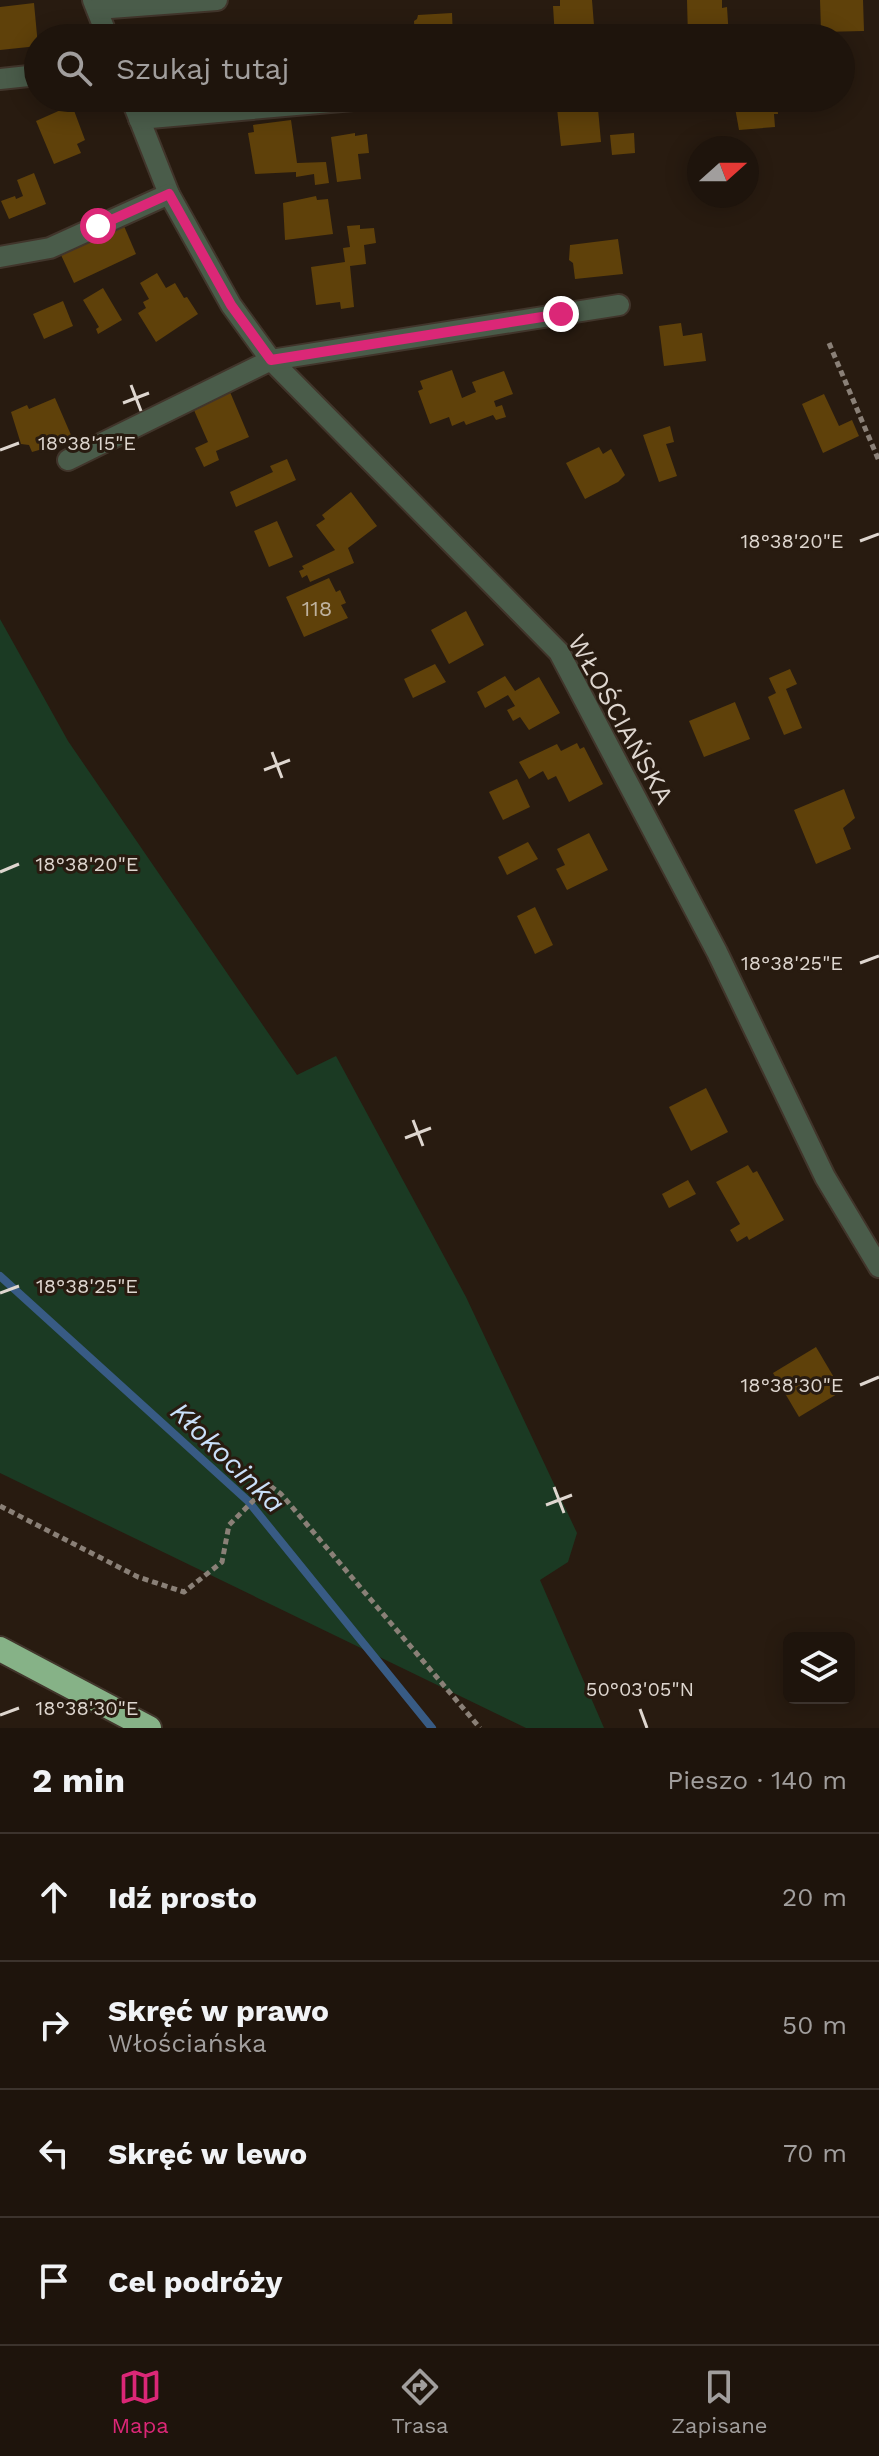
<!DOCTYPE html>
<html lang="pl">
<meta charset="utf-8">
<style>
:root{--surface:#1e140c;--page:#2b211a;--text:#f1f3f6;--muted:#a19e9d;--line:#3c332d;--accent:#db2777}
body{margin:0;font-family:"Work Sans",sans-serif;background:var(--page);color:var(--text)}
.controls{position:absolute;right:24px;bottom:24px;display:grid;overflow:hidden;border-radius:12px;box-shadow:0 4px 20px #0003}
.controls button{width:72px;height:72px;display:grid;place-items:center;padding:0;border:0;border-bottom:2px solid var(--line);background:var(--surface);color:var(--text);font:40px sans-serif}
.compass{position:absolute;left:687px;top:136px;width:72px;height:72px;border-radius:50%;background:var(--surface);box-shadow:0 4px 20px #0003;rotate:69deg}
.stop{position:absolute;width:24px;height:24px;margin:-18px;border:6px solid #db2777;border-radius:50%;background:#fff}
.stop.end{background:#db2777;border-color:#fff;box-shadow:0 2px 8px #0008}
.list{margin:0;padding:0;list-style:none}
h2{display:flex;justify-content:space-between;align-items:center;height:104px;margin:0;padding:0 32px;font-size:34px}
h2 small{font-size:26px;font-weight:400;color:var(--muted)}
.list li{display:grid;grid-template-columns:52px 1fr auto;gap:24px;align-items:center;box-sizing:border-box;height:128px;padding:0 32px;border-top:2px solid var(--line)}
.list b{display:block;font-size:30px;white-space:nowrap}
.list p{margin:0;font-size:26px;white-space:nowrap;color:var(--muted)}
.list em{font-size:26px;font-style:normal;color:var(--muted)}
.icon{flex:none;width:44px;height:44px;fill:none;stroke:currentColor;stroke-width:2;stroke-linecap:round;stroke-linejoin:round}
.map{position:relative;flex:none;width:879px;height:1728px;overflow:hidden}
.search{position:absolute;background:var(--surface);box-shadow:0 4px 20px #0003;left:24px;right:24px;top:24px;height:88px;display:flex;align-items:center;gap:20px;box-sizing:border-box;padding:0 28px;border-radius:44px;color:var(--muted);font-size:30px}
.sheet{height:616px;background:var(--surface)}
nav{display:flex;justify-content:space-around;align-items:center;box-sizing:border-box;height:112px;border-top:2px solid var(--line);background:var(--surface);font-size:22px;color:var(--muted)}
nav a{display:grid;justify-items:center;gap:4px}
nav .on{color:var(--accent)}
.map>svg:first-child{display:block}
.green{fill:#1b3a23}
.lines{fill:none;stroke-linecap:round;stroke-linejoin:round}
.stream{stroke:#385b84;stroke-width:8}
.building{fill:#5f410a}
.minor-casing{stroke:#41352b;stroke-width:24}
.highway-casing{stroke:#41352b;stroke-width:28}
.path{stroke:#8a8077;stroke-width:5;stroke-dasharray:6 4;stroke-linecap:butt}
.minor{stroke:#4a5c4a;stroke-width:20}
.highway{stroke:#86b287;stroke-width:24}
.route{stroke:#db2777;stroke-width:10}
.ticks{fill:none;stroke:#ded6cf;stroke-width:3}
.labels{text-anchor:middle;stroke-width:6;stroke-linejoin:round;paint-order:stroke}
.number-label{font-size:22px;fill:#beb19e}
.street-label{font-size:26px;fill:#ded6cf;stroke:#281b10}
.water-label{font-size:28px;font-style:italic;fill:#cae0fa;stroke:#281b10}
.ticks-label{font-size:20px;text-anchor:middle;fill:#ded6cf;stroke:#281b10;stroke-width:6;stroke-linejoin:round;paint-order:stroke}
</style>
<div class="map">
<svg width="879" height="1728" viewBox="0 0 879 1728">
<rect width="100%" height="100%" fill="#281b10"/>
<!-- green -->
<polygon class="green" points="0,619 68,741 297,1075 336,1056 466,1297 577,1533 568,1562 540,1580 604,1728 526,1728 0,1473"/>
<g class="lines">
<!-- stream -->
<polyline class="stream" points="0,1276 248,1501 432,1728"/>
</g>
<!-- building -->
<g class="building">
<polygon points="560,0 592,0 595,38 555,38 553,6 560,6"/>
<polygon points="687,0 722,0 722,8 727,7 729,38 688,38"/>
<polygon points="820,0 863,0 864,31 821,32"/>
<polygon points="34,3 38,46 0,50 0,7"/>
<polygon points="452,13 453,38 415,38 414,21 417,19 418,15"/>
<polygon points="274,28 283,28 287,31 302,29 303,38 257,38 257,34 271,32"/>
<polygon points="597,98 601,142 561,146 556,99"/>
<polygon points="736,98 777,99 778,114 774,114 775,127 739,130 734,102 737,102"/>
<polygon points="72,105 85,140 77,144 81,153 54,164 36,121"/>
<polygon points="291,120 297,163 326,162 329,183 315,185 314,174 296,177 296,172 255,174 248,133 254,132 253,125"/>
<polygon points="355,133 355,136 367,134 369,153 358,154 361,179 337,182 331,137"/>
<polygon points="634,133 635,153 612,155 610,135"/>
<polygon points="34,173 46,204 9,219 1,201 15,196 16,199 23,196 17,180"/>
<polygon points="316,196 317,200 328,199 333,234 285,240 283,203"/>
<polygon points="360,225 360,229 374,228 376,243 364,245 366,264 350,266 354,307 341,309 340,302 316,305 311,267 345,262 343,248 350,247 347,226"/>
<polygon points="124,226 136,254 74,283 61,255"/>
<polygon points="618,239 623,274 575,279 573,263 569,260 570,245"/>
<polygon points="157,273 166,288 175,283 184,298 187,297 198,314 156,342 138,313 146,308 143,302 149,299 140,283"/>
<polygon points="103,288 122,320 98,334 96,329 99,327 83,300"/>
<polygon points="63,301 73,326 44,339 33,314"/>
<polygon points="681,323 683,336 702,333 706,361 664,366 659,326"/>
<polygon points="452,370 462,398 476,392 472,382 504,371 513,394 494,401 496,407 502,405 506,417 496,420 493,415 466,425 464,421 452,426 449,417 430,424 418,391 423,389 420,381"/>
<polygon points="230,392 249,437 216,451 219,460 204,467 195,448 208,442 193,408"/>
<polygon points="824,394 839,426 852,420 859,436 823,453 802,404"/>
<polygon points="55,398 71,435 59,441 60,444 32,452 29,445 21,444 11,412 27,405 29,409"/>
<polygon points="670,426 674,442 666,444 677,476 659,482 643,435"/>
<polygon points="599,447 603,454 611,449 625,475 618,482 585,499 566,463"/>
<polygon points="287,459 296,480 236,507 230,492 273,472 270,466"/>
<polygon points="351,492 377,526 348,548 354,563 310,582 307,575 302,578 299,571 304,569 302,566 335,550 316,525 325,519 322,515"/>
<polygon points="277,521 293,557 269,567 254,531"/>
<polygon points="329,578 336,592 340,590 346,603 341,605 348,618 304,637 286,597"/>
<polygon points="466,611 484,645 449,664 431,630"/>
<polygon points="435,664 446,682 413,698 404,679"/>
<polygon points="790,669 797,684 786,689 802,728 784,735 768,697 776,693 769,678"/>
<polygon points="505,676 515,691 539,677 560,713 529,730 520,717 513,721 507,710 515,706 508,695 485,708 477,692"/>
<polygon points="735,702 750,739 704,757 689,721"/>
<polygon points="577,743 580,749 584,747 603,784 569,802 556,776 548,780 543,771 529,779 519,762 557,744 561,751"/>
<polygon points="517,779 530,807 503,820 489,792"/>
<polygon points="844,789 855,818 843,828 851,849 816,864 794,810"/>
<polygon points="589,833 608,870 567,890 556,869 565,865 557,849"/>
<polygon points="528,842 538,859 507,875 498,857"/>
<polygon points="535,907 553,945 535,954 517,916"/>
<polygon points="706,1088 728,1132 691,1151 669,1107"/>
<polygon points="748,1165 753,1173 757,1171 784,1220 749,1240 747,1236 737,1242 730,1230 740,1224 716,1182"/>
<polygon points="688,1180 696,1194 669,1208 662,1194"/>
<polygon points="816,1347 842,1391 799,1417 773,1373"/>
</g>
<g class="lines">
<!-- minor casing -->
<g class="minor-casing">
<g id="minor">
<polyline points="93,0 108,38"/>
<polyline points="97,9 217,0"/>
<polyline points="0,79 38,75"/>
<polyline points="131,98 169,194 231,305 271,360 559,652 717,952 825,1177 879,1267"/>
<polyline points="139,119 376,98"/>
<polyline points="0,257 50,248 169,194"/>
<polyline points="68,460 271,360 619,305"/>
</g>
</g>
<!-- highway casing -->
<g class="highway-casing">
<polyline id="highway" points="0,1649 149,1728"/>
</g>
<!-- path -->
<g class="path">
<polyline points="829,343 879,461"/>
<polyline points="0,1506 138,1577 184,1592 222,1562 229,1525 256,1498 258,1491 263,1486 269,1485 281,1494 480,1728"/>
</g>
<!-- minor -->
<use href="#minor" class="minor"/>
<!-- highway -->
<use href="#highway" class="highway"/>
</g>
<g class="lines">
<!-- route -->
<polyline class="route" points="98,226 169,194 231,305 271,360 561,314"/>
</g>
<!-- ticks -->
<path class="ticks" d="M131,385L141,411M123,403L149,393M0,450L19,443M860,541L879,534M272,752L282,778M264,770L290,760M0,872L19,864M860,963L879,956M413,1120L423,1146M405,1138L431,1128M0,1293L19,1286M860,1385L879,1377M554,1487L564,1513M546,1505L572,1495M640,1709L647,1728M0,1715L19,1708"/>
<g class="labels">
<!-- number labels -->
<g class="number-label">
<text x="317" y="616">118</text>
</g>
<!-- street labels -->
<g class="street-label">
<text transform="translate(621 719) rotate(61)" y="9">WŁOŚCIAŃSKA</text>
</g>
<!-- water labels -->
<g class="water-label">
<text transform="translate(228 1457) rotate(44)" y="10">Kłokocinka</text>
</g>
</g>
<g class="ticks-label">
<text x="87" y="450">18°38'15"E</text>
<text x="792" y="548">18°38'20"E</text>
<text x="87" y="871">18°38'20"E</text>
<text x="792" y="970">18°38'25"E</text>
<text x="87" y="1293">18°38'25"E</text>
<text x="792" y="1392">18°38'30"E</text>
<text x="640" y="1696">50°03'05"N</text>
<text x="87" y="1715">18°38'30"E</text>
</g>
</svg>
<div class="controls">
<button><svg class="icon" aria-label="layers" viewBox="0 0 24 24"><path d="M12 4l9 5-9 5-9-5zM3 14l9 5 9-5"/></svg></button>
</div>
<svg class="compass" viewBox="-18 -18 36 36"><path d="M0-13l5 13h-10z" fill="#e53935"/><path d="M0 13l5-13h-10z" fill="#a19e9d"/></svg>
<div class="stop" style="left:98px;top:226px"></div>
<div class="stop end" style="left:561px;top:314px"></div>
<div class="search"><svg class="icon" aria-label="search" viewBox="0 0 24 24"><circle cx="10" cy="10" r="6"/><path d="M15 15l6 6"/></svg>Szukaj tutaj</div>
</div>
<section class="sheet">
<h2>2 min<small>Pieszo · 140 m</small></h2>
<ul class="list">
<li><svg class="icon" aria-label="ahead" viewBox="0 0 24 24"><path d="M12 20V5M6 11l6-6 6 6"/></svg><div><b>Idź prosto</b></div><em>20 m</em></li>
<li><svg class="icon" aria-label="right" viewBox="0 0 24 24"><path d="M7 20v-9h11M14 6l5 5-5 5"/></svg><div><b>Skręć w prawo</b><p>Włościańska</p></div><em>50 m</em></li>
<li><svg class="icon" aria-label="left" viewBox="0 0 24 24"><path d="M17 20v-9H6M10 6l-5 5 5 5"/></svg><div><b>Skręć w lewo</b></div><em>70 m</em></li>
<li><svg class="icon" aria-label="arrive" viewBox="0 0 24 24"><path d="M6 21V4h12l-3 4 3 4H6"/></svg><div><b>Cel podróży</b></div></li>
</ul>
</section>
<nav>
<a class="on"><svg class="icon" aria-label="map" viewBox="0 0 24 24"><path d="M3 6l6-2 6 2 6-2v14l-6 2-6-2-6 2zM9 4v14M15 6v14"/></svg>Mapa</a>
<a><svg class="icon" aria-label="directions" viewBox="0 0 24 24"><path d="M12 3l9 9-9 9-9-9zM9 14v-3h6M13 9l2 2-2 2"/></svg>Trasa</a>
<a><svg class="icon" aria-label="saved" viewBox="0 0 24 24"><path d="M7 4h10v16l-5-4-5 4z"/></svg>Zapisane</a>
</nav>
